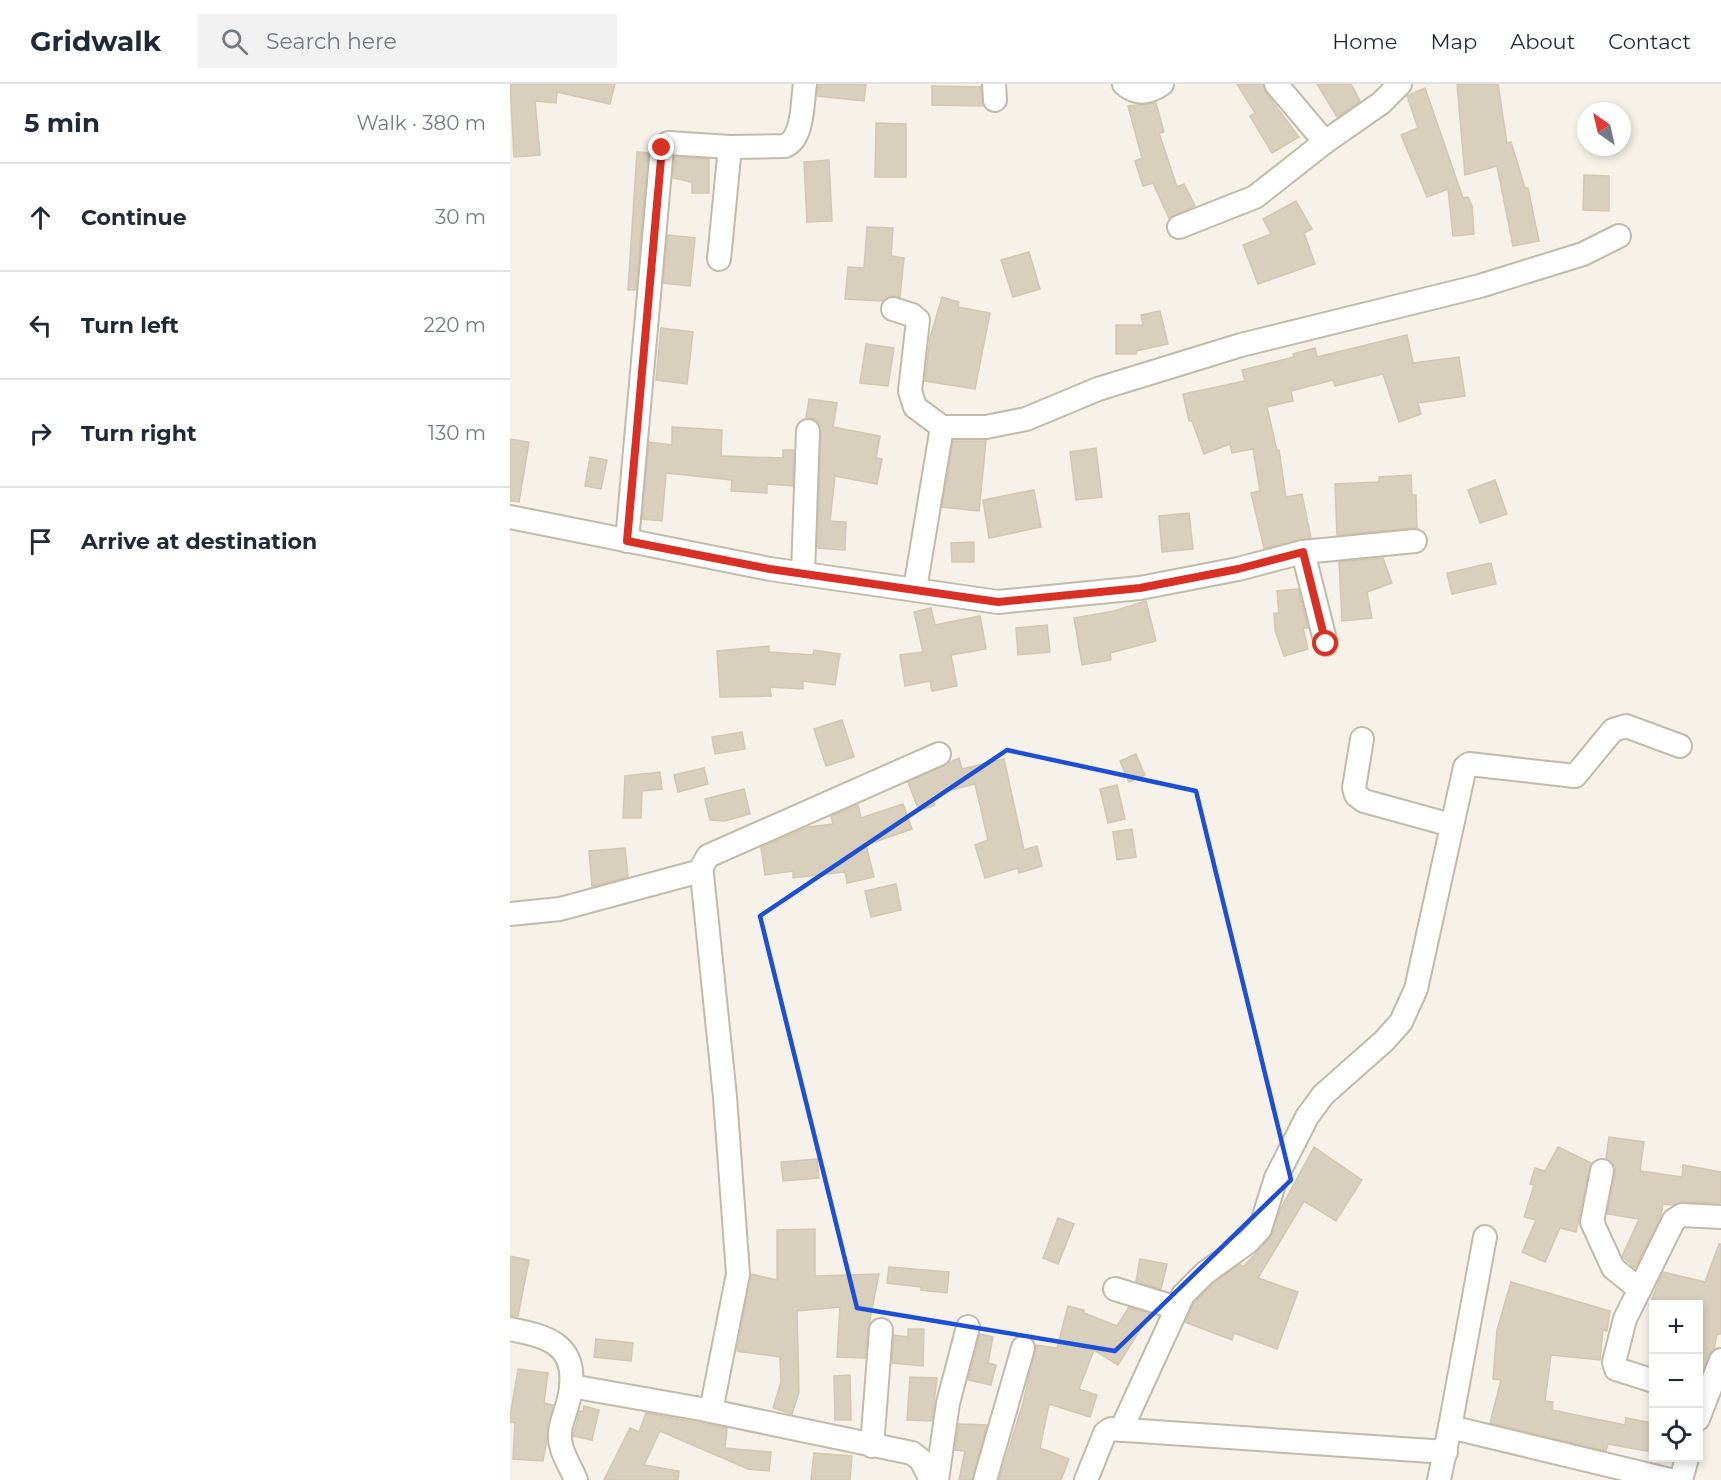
<!DOCTYPE html>
<meta charset="utf-8">
<style>
:root{--surface:#fff;--page:#f2f2f3;--text:#1f2937;--muted:#747a83;--line:#e0e1e3}
body{margin:0;font-family:Montserrat,sans-serif;background:var(--page);color:var(--text)}
.controls{position:absolute;right:18px;bottom:18px;display:grid;overflow:hidden;border-radius:0px;box-shadow:0 3px 9px #0003}
.controls button{width:54px;height:54px;display:grid;place-items:center;padding:0;border:0;border-bottom:2px solid var(--line);background:var(--surface);color:var(--text);font:30px sans-serif}
.compass{position:absolute;left:1067px;top:18px;width:54px;height:54px;border-radius:50%;background:var(--surface);box-shadow:0 3px 9px #0003;rotate:326deg}
.stop{position:absolute;width:18px;height:18px;margin:-14px;border:4px solid #d93025;border-radius:50%;background:#fff}
.stop.end{background:#d93025;border-color:#fff;box-shadow:0 2px 6px #0008}
.list{margin:0;padding:0;list-style:none}
h2{display:flex;justify-content:space-between;align-items:center;height:78px;margin:0;padding:0 24px;font-size:26px}
h2 small{font-size:20px;font-weight:400;color:var(--muted)}
.list li{display:grid;grid-template-columns:39px 1fr auto;gap:18px;align-items:center;box-sizing:border-box;height:108px;padding:0 24px;border-top:2px solid var(--line)}
.list b{display:block;font-size:22px;white-space:nowrap}
.list em{font-size:20px;font-style:normal;color:var(--muted)}
.icon{flex:none;width:33px;height:33px;fill:none;stroke:currentColor;stroke-width:2;stroke-linecap:round;stroke-linejoin:round}
.map{position:relative;flex:none;width:1211px;height:1396px;overflow:hidden}
header{display:flex;align-items:center;gap:36px;box-sizing:border-box;height:84px;padding:0 30px;background:var(--surface);border-bottom:2px solid var(--line)}
header strong{font-size:28px}
nav{display:flex;gap:33px;margin-inline-start:auto;font-size:21px}
.search{width:420px;height:54px;background:var(--page);display:flex;align-items:center;gap:15px;box-sizing:border-box;padding:0 21px;border-radius:0px;color:var(--muted);font-size:22px}
main{display:flex}
aside{flex:1;background:var(--surface)}
.map>svg:first-child{display:block}
.building{fill:#d9cfbd;stroke:#d4c7af;stroke-width:1.5}
.lines{fill:none;stroke-linecap:round;stroke-linejoin:round}
.minor-casing{stroke:#c2bbaa;stroke-width:26}
.minor{stroke:#fff;stroke-width:22}
.route{stroke:#d93025;stroke-width:8}
.marked{fill:none;stroke:#1d4ed8;stroke-width:4.5;stroke-linejoin:round}
</style>
<header>
<strong>Gridwalk</strong>
<div class="search"><svg class="icon" aria-label="search" viewBox="0 0 24 24"><circle cx="10" cy="10" r="6"/><path d="M15 15l6 6"/></svg>Search here</div>
<nav><a>Home</a><a>Map</a><a>About</a><a>Contact</a></nav>
</header>
<main>
<aside>
<h2>5 min<small>Walk · 380 m</small></h2>
<ul class="list">
<li><svg class="icon" aria-label="ahead" viewBox="0 0 24 24"><path d="M12 20V5M6 11l6-6 6 6"/></svg><div><b>Continue</b></div><em>30 m</em></li>
<li><svg class="icon" aria-label="left" viewBox="0 0 24 24"><path d="M17 20v-9H6M10 6l-5 5 5 5"/></svg><div><b>Turn left</b></div><em>220 m</em></li>
<li><svg class="icon" aria-label="right" viewBox="0 0 24 24"><path d="M7 20v-9h11M14 6l5 5-5 5"/></svg><div><b>Turn right</b></div><em>130 m</em></li>
<li><svg class="icon" aria-label="arrive" viewBox="0 0 24 24"><path d="M6 21V4h12l-3 4 3 4H6"/></svg><div><b>Arrive at destination</b></div></li>
</ul>
</aside>
<div class="map">
<svg width="1211" height="1396" viewBox="0 0 1211 1396">
<rect width="100%" height="100%" fill="#f6f2e9"/>
<!-- building -->
<g class="building">
<polygon points="0,0 105,0 100,20 47,8 46,19 25,17 30,71 4,73"/>
<polygon points="308,0 356,0 354,17 307,12"/>
<polygon points="727,0 753,0 756,9 789,53 762,69 740,32 745,29"/>
<polygon points="807,0 841,0 850,17 827,33"/>
<polygon points="947,0 988,0 997,59 1001,58 1015,104 1018,104 1029,157 1003,162 987,82 955,91"/>
<polygon points="422,2 471,3 473,22 422,21"/>
<polygon points="915,4 953,114 958,113 962,122 964,150 943,152 938,105 917,113 891,51 908,44 897,12"/>
<polygon points="646,19 654,48 649,49 667,103 674,100 685,122 659,134 643,99 633,102 625,77 632,74 618,22"/>
<polygon points="366,39 396,40 396,93 365,93"/>
<polygon points="127,68 138,69 126,206 118,206"/>
<polygon points="165,73 199,75 199,109 182,109 182,98 163,94"/>
<polygon points="319,76 322,137 297,138 294,78"/>
<polygon points="1074,91 1099,92 1099,127 1073,126"/>
<polygon points="786,117 802,145 794,149 805,180 748,200 733,161 761,150 753,135"/>
<polygon points="357,143 383,144 381,172 394,174 390,213 381,212 373,217 335,215 338,183 354,184"/>
<polygon points="158,151 185,154 180,202 153,199"/>
<polygon points="519,168 530,205 503,213 491,176"/>
<polygon points="432,213 449,218 448,223 480,229 465,305 415,297 420,254"/>
<polygon points="650,227 658,260 626,267 626,270 606,270 606,241 633,241 631,231"/>
<polygon points="151,244 183,248 177,300 146,296"/>
<polygon points="897,251 903,279 949,273 955,312 908,319 911,330 889,338 873,290 825,302 823,296 781,307 783,317 757,323 767,367 769,366 776,413 792,410 801,454 754,464 741,409 750,407 743,365 722,369 720,360 694,370 682,337 679,337 673,310 735,297 732,286 784,273 783,270 805,264 807,273"/>
<polygon points="356,260 384,264 378,302 350,299"/>
<polygon points="299,315 327,319 323,343 370,352 366,374 372,375 367,400 325,392 320,437 336,438 335,466 307,464 311,347 306,336 296,334"/>
<polygon points="162,343 212,346 211,372 273,374 273,366 284,366 283,402 257,400 257,409 221,407 222,396 156,389 152,437 132,435 139,358 162,361"/>
<polygon points="0,355 19,358 9,418 0,417"/>
<polygon points="476,357 469,427 432,423 443,357"/>
<polygon points="586,364 592,413 566,416 560,368"/>
<polygon points="80,373 97,376 91,405 75,402"/>
<polygon points="901,391 902,411 906,411 907,444 827,451 825,400 869,398 869,393"/>
<polygon points="985,396 997,430 970,439 958,406"/>
<polygon points="524,406 531,443 479,454 473,416"/>
<polygon points="679,429 683,465 652,468 649,432"/>
<polygon points="464,458 464,478 442,478 441,459"/>
<polygon points="873,474 882,499 857,508 862,534 832,537 829,478"/>
<polygon points="981,479 986,500 942,510 937,489"/>
<polygon points="788,505 798,544 793,544 798,565 774,572 765,546 764,529 769,529 767,507"/>
<polygon points="636,517 646,557 600,569 601,576 572,581 564,534 604,527"/>
<polygon points="421,524 425,541 470,532 476,565 441,571 447,602 422,607 420,597 395,602 390,571 413,568 404,528"/>
<polygon points="537,541 540,568 508,571 506,544"/>
<polygon points="259,562 259,568 303,571 304,566 330,570 325,601 293,597 293,605 260,603 261,612 210,613 207,567"/>
<polygon points="332,636 344,673 316,682 304,645"/>
<polygon points="232,648 235,665 205,670 202,653"/>
<polygon points="626,670 635,691 619,698 610,677"/>
<polygon points="449,674 452,685 494,675 514,766 527,762 532,782 509,789 508,784 475,794 465,761 478,756 465,700 421,711 425,721 409,727 398,698"/>
<polygon points="194,684 198,700 168,708 164,691"/>
<polygon points="150,688 152,705 132,707 131,734 113,734 115,692"/>
<polygon points="607,701 615,735 598,739 590,705"/>
<polygon points="234,705 240,730 215,737 200,736 195,715"/>
<polygon points="393,720 402,745 356,761 364,793 337,799 335,788 283,794 283,787 255,791 251,763 298,743 323,740 321,732 348,721 351,734"/>
<polygon points="622,745 626,773 607,776 603,748"/>
<polygon points="115,764 118,793 82,802 79,767"/>
<polygon points="386,800 391,826 361,833 355,807"/>
<polygon points="1099,1053 1134,1058 1130,1087 1172,1093 1173,1081 1211,1088 1211,1119 1173,1118 1162,1121 1153,1120 1151,1132 1125,1184 1112,1172 1129,1135 1097,1130 1105,1089 1105,1082 1096,1074"/>
<polygon points="804,1063 852,1096 826,1137 794,1117 748,1194 788,1208 767,1265 724,1249 722,1256 675,1238 684,1219 704,1199 730,1180 733,1183 760,1154 771,1124"/>
<polygon points="1048,1063 1081,1079 1066,1148 1050,1144 1035,1178 1012,1168 1026,1136 1014,1133 1024,1101 1020,1100 1025,1084 1035,1087"/>
<polygon points="307,1075 309,1094 273,1097 271,1078"/>
<polygon points="548,1134 564,1140 548,1180 533,1174"/>
<polygon points="305,1145 305,1192 369,1190 358,1245 355,1274 327,1273 330,1223 287,1227 289,1308 282,1330 263,1324 271,1298 270,1273 227,1267 241,1190 267,1196 267,1146"/>
<polygon points="1209,1160 1211,1160 1211,1250 1207,1250 1204,1265 1188,1297 1188,1221 1139,1221 1153,1188 1195,1198"/>
<polygon points="0,1172 19,1176 8,1232 0,1231"/>
<polygon points="630,1175 657,1180 651,1205 626,1197"/>
<polygon points="379,1183 439,1188 437,1209 411,1206 411,1203 377,1199"/>
<polygon points="1001,1198 1100,1227 1097,1247 1093,1246 1090,1276 1041,1271 1035,1317 1043,1318 1042,1326 1115,1341 1116,1334 1143,1339 1143,1368 1098,1360 1096,1367 980,1339 991,1296 983,1295 987,1246"/>
<polygon points="558,1222 574,1226 574,1229 607,1242 619,1223 640,1230 608,1281 584,1266 569,1305 587,1311 580,1333 539,1320 530,1364 559,1375 551,1396 489,1396 513,1319 526,1261 547,1264"/>
<polygon points="398,1245 414,1245 413,1282 382,1279 384,1251 398,1253"/>
<polygon points="470,1250 483,1253 478,1279 486,1281 481,1301 458,1296"/>
<polygon points="86,1255 123,1259 121,1277 84,1273"/>
<polygon points="8,1285 38,1289 34,1319 43,1321 33,1377 3,1375 5,1339 0,1338 0,1333"/>
<polygon points="340,1291 341,1336 325,1336 324,1292"/>
<polygon points="400,1293 427,1294 422,1337 397,1336"/>
<polygon points="74,1322 89,1326 82,1356 63,1352 70,1327 73,1328"/>
<polygon points="136,1329 217,1344 215,1364 261,1368 259,1387 238,1385 150,1347 134,1381 169,1387 168,1396 94,1396 120,1344 129,1348"/>
<polygon points="449,1340 477,1341 462,1396 449,1396 455,1367 445,1366"/>
<polygon points="304,1369 342,1372 340,1396 301,1396"/>
</g>
<g class="lines">
<!-- minor casing -->
<g class="minor-casing">
<g id="minor">
<polyline points="484,0 485,16"/>
<path d="M614,0C627,11 638,10 652,0"/>
<polyline points="766,0 815,58 871,19 890,0"/>
<polyline points="669,143 745,113 815,58"/>
<polyline points="209,175 220,63"/>
<polyline points="383,225 402,231 408,236 400,307 405,323 432,343 476,343 516,335 588,305 731,261 970,202 1073,170 1109,152"/>
<polyline points="0,433 260,485 488,518 630,504 728,485 793,468 905,457"/>
<path d="M117,457L152,64L158,59L220,63L275,62C294,54 292,18 295,0"/>
<polyline points="793,468 816,560"/>
<polyline points="293,489 298,347"/>
<polyline points="405,505 432,343"/>
<polyline points="852,655 844,704 846,711 854,717 941,741"/>
<polyline points="189,788 198,772 429,670"/>
<polyline points="0,830 50,825 187,788 192,790 215,1013 228,1190 201,1327"/>
<polyline points="1092,1087 1082,1138 1103,1184 1129,1205"/>
<polyline points="605,1205 667,1224"/>
<path d="M0,1245C35,1252 66,1259 61,1303C60,1319 52,1333 50,1348C48,1365 60,1381 66,1396"/>
<polyline points="1144,1297 1106,1285 1104,1278 1115,1235 1164,1136 1172,1131 1211,1133"/>
<polyline points="61,1302 191,1325 402,1369 411,1376 421,1396"/>
<polyline points="1188,1335 1211,1276"/>
<polyline points="940,1343 975,1153"/>
<polyline points="611,1346 673,1211 695,1189 738,1158 750,1145 766,1094 797,1033 813,1011 874,957 891,938 906,905 955,683 959,680 1065,692 1103,646 1116,642 1170,662"/>
<polyline points="362,1362 371,1246"/>
<polyline points="427,1396 438,1319 458,1243"/>
<polyline points="475,1396 513,1264"/>
<polyline points="576,1396 595,1349 601,1345 936,1368"/>
<polyline points="929,1396 940,1343 1160,1396"/>
<polyline points="1171,1396 1177,1374"/>
</g>
</g>
<!-- minor -->
<use href="#minor" class="minor"/>
</g>
<g class="lines">
<!-- route -->
<polyline class="route" points="152,64 117,457 260,485 488,518 630,504 728,485 793,468 816,560"/>
</g>
<!-- marked area -->
<path class="marked" d="M497,666L686,707L781,1096L605,1267L347,1224L250,832Z"/>
</svg>
<div class="controls">
<button>+</button>
<button>−</button>
<button><svg class="icon" aria-label="locate" viewBox="0 0 24 24"><circle cx="12" cy="12" r="6"/><path d="M12 2v4M12 18v4M2 12h4M18 12h4"/></svg></button>
</div>
<svg class="compass" viewBox="-18 -18 36 36"><path d="M0-13l5 13h-10z" fill="#e53935"/><path d="M0 13l5-13h-10z" fill="#747a83"/></svg>
<div class="stop" style="left:816px;top:560px"></div>
<div class="stop end" style="left:152px;top:64px"></div>
</div>
</main>
